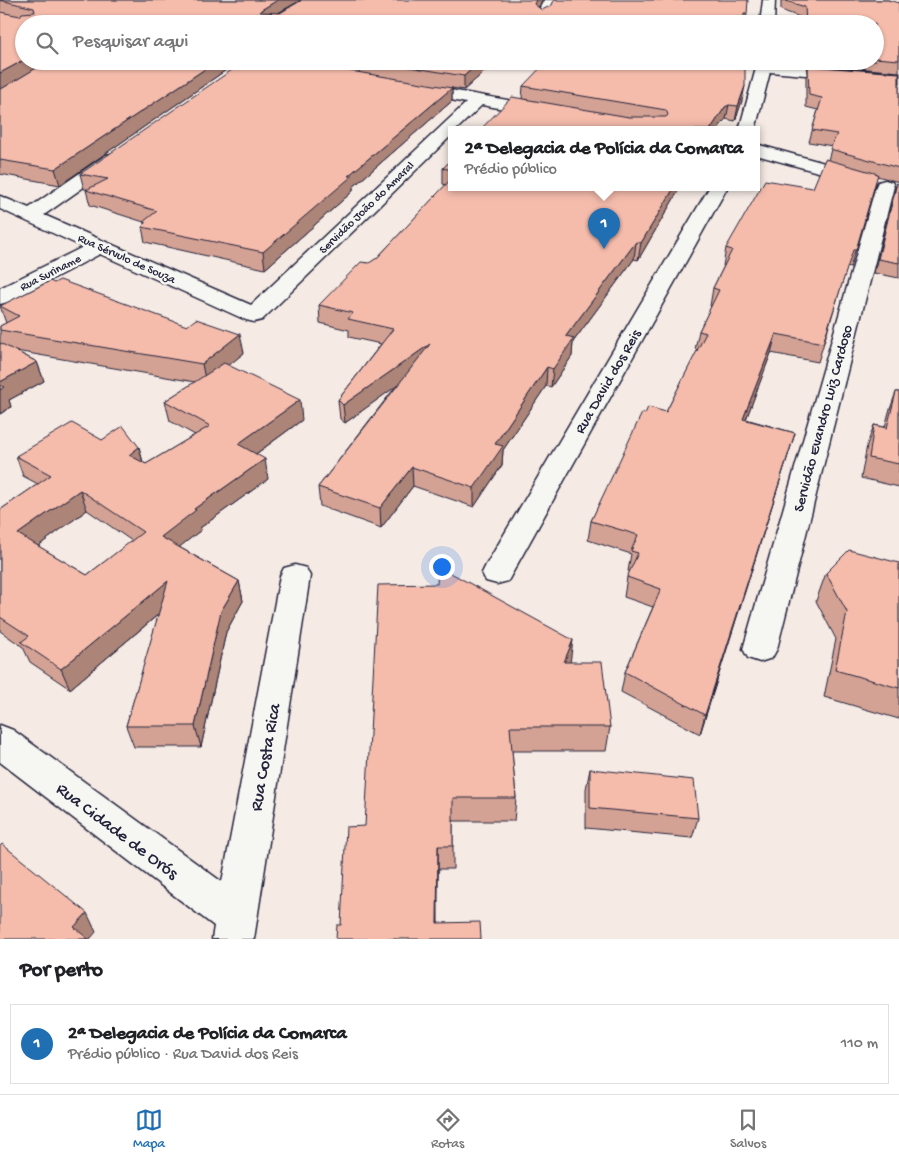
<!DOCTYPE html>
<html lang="pt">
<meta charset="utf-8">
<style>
:root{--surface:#fff;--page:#f6f6f6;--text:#202124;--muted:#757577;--line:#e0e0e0;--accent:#1f6fb2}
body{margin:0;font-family:"Gochi Hand",sans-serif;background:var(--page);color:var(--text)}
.you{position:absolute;left:441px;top:566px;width:18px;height:18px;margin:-12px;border:4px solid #fff;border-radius:50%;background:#1a73e8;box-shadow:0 0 0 8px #1a73e833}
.badge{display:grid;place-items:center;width:32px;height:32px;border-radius:50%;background:var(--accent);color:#fff;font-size:16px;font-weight:700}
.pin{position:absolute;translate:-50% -41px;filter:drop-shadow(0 1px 2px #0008)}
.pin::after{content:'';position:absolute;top:26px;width:18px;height:15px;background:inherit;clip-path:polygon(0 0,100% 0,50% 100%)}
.popup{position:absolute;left:448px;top:126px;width:312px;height:65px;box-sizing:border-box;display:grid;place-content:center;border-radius:0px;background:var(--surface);filter:drop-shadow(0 1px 4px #0005);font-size:16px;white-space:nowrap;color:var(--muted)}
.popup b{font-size:19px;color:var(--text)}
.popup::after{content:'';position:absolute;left:50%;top:100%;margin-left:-10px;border:10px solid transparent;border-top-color:var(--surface)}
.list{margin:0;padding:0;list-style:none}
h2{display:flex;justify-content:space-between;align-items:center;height:65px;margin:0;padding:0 20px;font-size:21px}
h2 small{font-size:16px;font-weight:400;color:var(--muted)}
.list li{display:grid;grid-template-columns:32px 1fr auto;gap:15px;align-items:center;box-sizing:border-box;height:80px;margin:0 10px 10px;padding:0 10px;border:1px solid var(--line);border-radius:0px}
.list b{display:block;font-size:19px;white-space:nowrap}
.list p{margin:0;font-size:16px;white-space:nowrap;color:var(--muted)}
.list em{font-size:16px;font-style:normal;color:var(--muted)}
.icon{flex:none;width:28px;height:28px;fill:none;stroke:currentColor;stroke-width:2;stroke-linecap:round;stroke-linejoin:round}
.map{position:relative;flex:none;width:899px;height:939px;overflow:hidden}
.search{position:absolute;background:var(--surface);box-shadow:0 1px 4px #0004;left:15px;right:15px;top:15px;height:55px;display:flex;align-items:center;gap:12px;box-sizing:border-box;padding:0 18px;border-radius:28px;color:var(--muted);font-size:19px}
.sheet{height:155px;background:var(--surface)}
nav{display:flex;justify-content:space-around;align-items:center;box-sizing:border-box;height:70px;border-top:1px solid var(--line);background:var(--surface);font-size:14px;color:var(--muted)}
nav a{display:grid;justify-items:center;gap:2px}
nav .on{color:var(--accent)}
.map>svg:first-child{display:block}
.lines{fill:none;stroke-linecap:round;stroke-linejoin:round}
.street-casing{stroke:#22223b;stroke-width:3}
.street{fill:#f6f6f2;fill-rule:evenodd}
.wall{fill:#d3a294;stroke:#22223b;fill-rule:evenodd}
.shaded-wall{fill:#ac8478;stroke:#22223b}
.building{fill:#f5bcac;stroke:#22223b;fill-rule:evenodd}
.labels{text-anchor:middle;stroke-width:5;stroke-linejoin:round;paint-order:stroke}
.far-street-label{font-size:12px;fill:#22223b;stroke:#f6f6f2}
.street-label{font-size:15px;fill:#22223b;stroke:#f6f6f2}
.near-street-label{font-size:18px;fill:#22223b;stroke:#f6f6f2}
</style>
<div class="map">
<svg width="899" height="939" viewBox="0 0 899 939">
<rect width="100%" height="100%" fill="#f6eae4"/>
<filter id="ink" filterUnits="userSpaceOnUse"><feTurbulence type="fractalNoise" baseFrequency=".02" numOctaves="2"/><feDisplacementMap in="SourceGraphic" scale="10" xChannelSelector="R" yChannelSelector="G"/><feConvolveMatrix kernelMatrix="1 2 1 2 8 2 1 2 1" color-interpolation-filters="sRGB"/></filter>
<g filter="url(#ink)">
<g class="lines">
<!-- street casing -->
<g class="street-casing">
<g id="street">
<polygon points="544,0 556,0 549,17 542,21 535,17"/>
<polygon points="763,0 775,0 774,24 760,24"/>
<polygon points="758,61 899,73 899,83 770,72 755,130 739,130"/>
<polygon points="416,84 541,106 547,108 549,111 547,114 541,116 482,105 456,130 452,130 452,135 262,320 254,322 246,320 100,254 8,302 0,304 0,288 83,247 0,209 0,196 29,208 106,155 112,154 118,155 121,159 118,163 44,215 251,305 466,103 411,92 408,89 411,86"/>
<polygon points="756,144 864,174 867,178 864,182 858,183 756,155"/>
<polygon points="885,180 892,182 894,186 777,649 772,658 760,662 748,658 743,649 876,186 878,182"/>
<polygon points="709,188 727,188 508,581 497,584 486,581 482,573 486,565"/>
<polygon points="295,565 306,568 310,576 254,939 212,939 214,926 0,762 0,725 13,730 222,882 280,576 284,568"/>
</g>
</g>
<!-- street -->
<use href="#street" class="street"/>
</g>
<!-- wall -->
<g class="wall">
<polygon points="0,0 301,0 279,13 539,7 542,10 747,14 745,24 24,24 24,61 239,61 60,185 0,174"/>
<polygon points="781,0 888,0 899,3 899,72 806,63 805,61 875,61 875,24 803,24 802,18 781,10"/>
<polygon points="292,61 496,61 464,90 452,88 452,101 353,187 353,191 265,269 145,242 142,227 144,225 144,222 90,205 86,190 87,189 84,189 80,174"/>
<polygon points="808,66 899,73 899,182 877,176 850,268 847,267 818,362 771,353 746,419 795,433 700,734 621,692 625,672 653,607 624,597 627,577 630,572 628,571 631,554 588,540 591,521 645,414 666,412 698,350 695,349 699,331 711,307 710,306 713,288 724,266 723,266 726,248 813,188 828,160 832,146 809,142 818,110 806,107 806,77"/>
<polygon points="523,86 742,101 735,121 726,119 723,122 717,130 480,130 522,99"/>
<polygon points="452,159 452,188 680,188 638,260 634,259 573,342 572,356 551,387 546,386 503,450 502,465 474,507 413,486 381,528 320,506 318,487 396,386 345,423 340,419 338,400 381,344 349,337 349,330 320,323 319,305 377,258 446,185 443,184 443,168"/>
<polygon points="897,183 899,184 899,278 874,273 893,196"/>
<path d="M54,283L244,353L228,365L302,420L256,454L268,479L200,528L201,530L179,547L239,581L243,601L226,632L201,747H134L126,726L159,614L70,689L30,662L23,647L0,631V510L38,484L23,476L16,456L102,440L139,447L143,462L146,464L195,435L170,421L165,401L195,382L16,351L37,362L44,381L9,400L11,407L0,414V326L6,323L0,306ZM87,510L132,541L87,575L38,546Z"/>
<polygon points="896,392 899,392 899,487 861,478 867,445 874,425 885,427 889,412"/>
<polygon points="899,563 899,719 824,697 836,639 816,601 826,573"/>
<polygon points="570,662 610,727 606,751 512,751 516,798 514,821 453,821 453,869 438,869 438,923 341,925 365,826"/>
<polygon points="590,769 698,818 692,838 586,828 586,789"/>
</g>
<!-- shaded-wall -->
<g class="shaded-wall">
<polygon points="278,0 301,0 262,22 260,12 261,10"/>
<polygon points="536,0 543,0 533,16 534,4"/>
<polygon points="529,19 529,24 524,24"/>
<polygon points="24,60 24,61 49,61 0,90 0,73"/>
<polygon points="217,61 239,61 60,185 55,169"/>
<polygon points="481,61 496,61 464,90 464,76"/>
<polygon points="745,86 742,101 735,121 738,106"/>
<polygon points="452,88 452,101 353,187 353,191 265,269 263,252 348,176"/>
<polygon points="729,105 726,119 723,122 717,130 710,130 725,107"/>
<polygon points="674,188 680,188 638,260 641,243"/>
<polygon points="636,242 634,259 573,342 572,356 551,387 553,369 566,336"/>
<polygon points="240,334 244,353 206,384 202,364"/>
<polygon points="776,334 771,353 739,438 743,419"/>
<polygon points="430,344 430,362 345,423 343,405"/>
<polygon points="37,362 44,381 9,400 11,407 0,414 0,382"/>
<polygon points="547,367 546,386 503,450 502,465 474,507 474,488 495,444"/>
<polygon points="300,400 302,420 242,464 238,444"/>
<polygon points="795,433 789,452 700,734 705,715"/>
<polygon points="139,447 144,467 129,455"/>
<polygon points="265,459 268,479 200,528 201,530 167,557 161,537 194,509"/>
<polygon points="412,467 413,486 381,528 380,508"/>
<polygon points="80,490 87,510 26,555 18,534"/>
<polygon points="168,581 174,601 70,689 61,669"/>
<polygon points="239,581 243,601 226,632 201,747 195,726 221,611"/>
<polygon points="573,640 570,664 564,662"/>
<polygon points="438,846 438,869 437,939"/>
<polygon points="87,913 96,932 90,939 81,939 74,927"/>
</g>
<!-- building -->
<g class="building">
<polygon points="0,0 278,0 261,10 260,12 280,13 302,0 536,0 534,4 542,10 552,5 554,0 748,0 747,14 744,14 744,24 534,24 529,19 524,24 24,24 24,60 0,73 0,12 20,16 22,13 35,12 34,8"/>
<polygon points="783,0 888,0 899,3 899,60 875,58 875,24 806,24 805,7"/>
<polygon points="48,61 217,61 55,169 0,160 0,89 3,88"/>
<polygon points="245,61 291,61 452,88 348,176 352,176 263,252 142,227 146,223 143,222 157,211 86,190 108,179 80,174"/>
<polygon points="373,61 481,61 464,76"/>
<polygon points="547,61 745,61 745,86 738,106 729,105 725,107 710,130 480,130 512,97 629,117 666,117 668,115 666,110 523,86"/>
<polygon points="808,66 899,73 899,168 830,149 837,134 812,130 822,98 809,95"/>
<polygon points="452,159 452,170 443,168"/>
<polygon points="825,159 878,174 856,250 853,250 823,343 776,334 743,419 795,433 705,715 625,672 661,589 627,577 638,553 631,551 638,535 591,521 642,413 645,414 648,407 666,412 706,333 699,331 719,290 713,288 732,250 726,248 765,180 813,188"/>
<polygon points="452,178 452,188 674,188 641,243 636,242 566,336 574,338 553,369 547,367 495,444 503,446 474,488 412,467 380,508 318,487 430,344 343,405 338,400 393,329 348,319 353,313 319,305 361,262 369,263 377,258"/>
<polygon points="897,183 899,184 899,263 878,259"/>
<polygon points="60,280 187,326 196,319 240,334 202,364 0,330 0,326 19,316 0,306 50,281 54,283"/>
<polygon points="0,343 37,362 0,382"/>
<path d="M224,363L300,400L238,444L265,459L194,509L196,510L161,537L239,581L221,611L195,726H126L168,581L61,669L21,642L29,636L0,617V510L51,475L16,456L72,423L102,440L123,426L139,447L129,455L146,464L210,426L165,401ZM80,490L143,532L87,575L18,534Z"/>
<polygon points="0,385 4,387 0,390"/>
<polygon points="896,392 899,392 899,464 869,458 874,425 887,428"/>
<polygon points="849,550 899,563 899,688 835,670 847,612 826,573"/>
<polygon points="438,566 573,640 564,662 602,662 610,727 510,727 516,798 453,798 453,846 438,846 437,923 480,922 481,939 336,939 337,925 341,925 346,827 365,826 378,585 437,584"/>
<polygon points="590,769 694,780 698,818 590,808"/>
<polygon points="2,844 87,913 74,927 88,939 0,939 0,846"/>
</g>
</g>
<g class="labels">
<!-- far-street labels -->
<g class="far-street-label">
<text transform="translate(366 207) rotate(-44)" y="4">Servidão João do Amaral</text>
<text transform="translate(127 258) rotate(24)" y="4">Rua Sérvulo de Souza</text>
<text transform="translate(50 272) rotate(-27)" y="4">Rua Suriname</text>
</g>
<!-- street labels -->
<g class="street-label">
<text transform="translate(607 381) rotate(-60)" y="5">Rua David dos Reis</text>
<text transform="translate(822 418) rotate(-75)" y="5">Servidão Evandro Luiz Cardoso</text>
</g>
<!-- near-street labels -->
<g class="near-street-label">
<text transform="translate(264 757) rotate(-80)" y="6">Rua Costa Rica</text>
<text transform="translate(118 830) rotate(37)" y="6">Rua Cidade de Orós</text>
</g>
</g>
</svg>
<div class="you"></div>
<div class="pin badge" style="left:604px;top:249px">1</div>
<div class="popup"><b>2ª Delegacia de Polícia da Comarca</b>Prédio público</div>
<div class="search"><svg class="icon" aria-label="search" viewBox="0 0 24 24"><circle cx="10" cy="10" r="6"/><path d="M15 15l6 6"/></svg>Pesquisar aqui</div>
</div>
<section class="sheet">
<h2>Por perto<small></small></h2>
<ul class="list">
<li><span class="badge">1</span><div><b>2ª Delegacia de Polícia da Comarca</b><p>Prédio público · Rua David dos Reis</p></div><em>110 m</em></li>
</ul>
</section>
<nav>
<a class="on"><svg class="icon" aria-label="map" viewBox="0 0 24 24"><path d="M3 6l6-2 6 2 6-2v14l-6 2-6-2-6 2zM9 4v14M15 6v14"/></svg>Mapa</a>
<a><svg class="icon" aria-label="directions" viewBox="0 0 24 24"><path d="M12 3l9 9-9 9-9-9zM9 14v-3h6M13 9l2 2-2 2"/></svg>Rotas</a>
<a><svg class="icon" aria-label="saved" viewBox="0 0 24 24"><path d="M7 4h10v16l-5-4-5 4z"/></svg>Salvos</a>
</nav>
